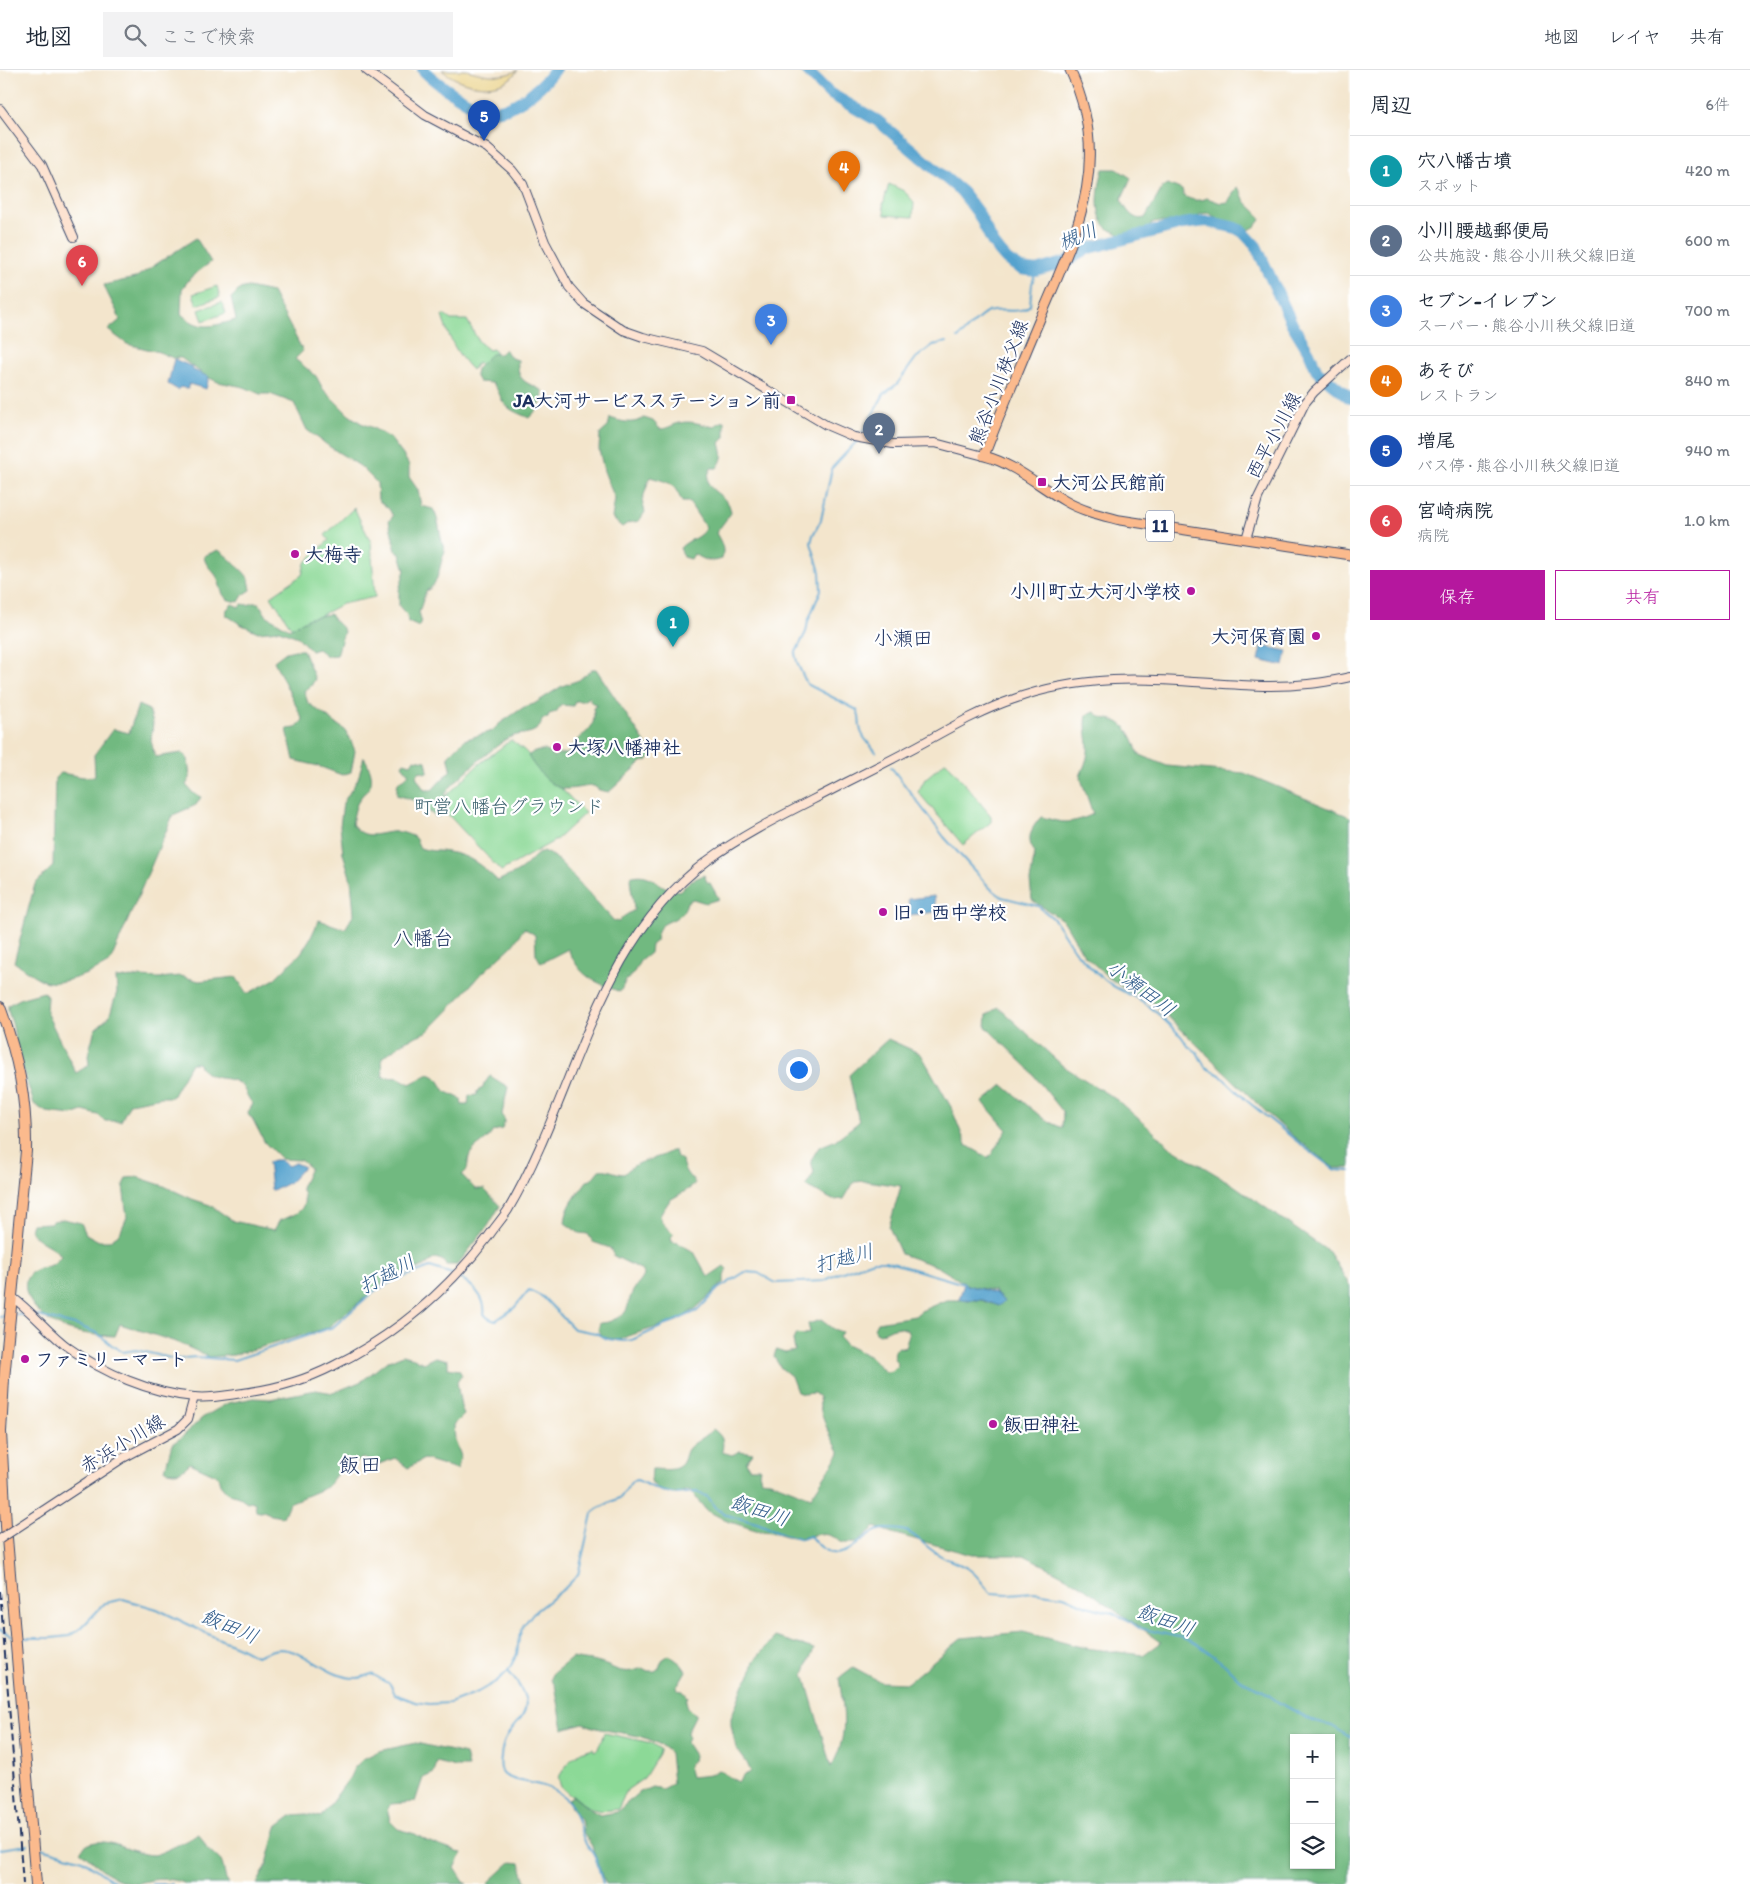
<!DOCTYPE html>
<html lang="ja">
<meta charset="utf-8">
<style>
:root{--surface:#fff;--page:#f2f2f3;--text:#1f2937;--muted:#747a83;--line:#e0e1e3;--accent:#b5179e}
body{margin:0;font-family:Itim,"Klee One",sans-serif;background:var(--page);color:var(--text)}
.controls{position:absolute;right:15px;bottom:15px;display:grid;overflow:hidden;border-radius:0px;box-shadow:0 1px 4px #0004}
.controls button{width:45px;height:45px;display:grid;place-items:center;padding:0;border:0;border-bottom:1px solid var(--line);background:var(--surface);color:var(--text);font:25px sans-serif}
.you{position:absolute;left:798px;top:999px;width:18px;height:18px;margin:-12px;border:4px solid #fff;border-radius:50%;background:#1a73e8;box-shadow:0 0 0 8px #1a73e833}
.badge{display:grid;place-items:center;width:32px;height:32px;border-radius:50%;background:var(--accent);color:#fff;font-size:16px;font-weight:700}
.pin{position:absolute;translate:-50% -41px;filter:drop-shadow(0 1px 2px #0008)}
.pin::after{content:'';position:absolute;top:26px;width:18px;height:15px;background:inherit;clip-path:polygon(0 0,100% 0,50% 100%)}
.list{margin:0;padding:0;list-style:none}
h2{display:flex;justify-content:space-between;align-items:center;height:65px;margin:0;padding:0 20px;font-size:21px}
h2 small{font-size:16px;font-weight:400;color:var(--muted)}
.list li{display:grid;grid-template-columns:32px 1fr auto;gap:15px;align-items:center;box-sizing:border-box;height:70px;padding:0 20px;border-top:1px solid var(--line)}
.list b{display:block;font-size:19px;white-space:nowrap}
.list p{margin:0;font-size:16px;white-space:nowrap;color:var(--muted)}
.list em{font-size:16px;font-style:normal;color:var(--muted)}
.actions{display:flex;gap:10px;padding:15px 20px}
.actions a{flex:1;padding:11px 0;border:1px solid var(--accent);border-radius:0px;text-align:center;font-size:18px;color:var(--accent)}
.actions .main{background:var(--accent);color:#fff}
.icon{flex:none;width:28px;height:28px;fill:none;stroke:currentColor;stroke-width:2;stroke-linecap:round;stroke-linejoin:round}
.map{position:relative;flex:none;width:1350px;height:1814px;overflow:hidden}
header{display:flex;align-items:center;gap:30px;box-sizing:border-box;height:70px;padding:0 25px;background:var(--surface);border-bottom:1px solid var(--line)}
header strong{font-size:24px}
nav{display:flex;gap:28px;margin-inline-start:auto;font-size:18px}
.search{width:350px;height:45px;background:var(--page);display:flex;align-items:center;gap:12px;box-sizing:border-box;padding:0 18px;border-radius:0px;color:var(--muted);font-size:19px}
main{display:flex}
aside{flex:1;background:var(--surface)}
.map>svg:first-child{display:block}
.green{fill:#8cd997;stroke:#54847a}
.forest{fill:#71b980;stroke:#46746f;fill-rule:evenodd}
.sand{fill:#eeda9e;stroke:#84847e}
.water{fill:#55a2ce;stroke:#386896}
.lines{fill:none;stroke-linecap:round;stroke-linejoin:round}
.stream{stroke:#55a2ce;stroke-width:2}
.river{stroke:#55a2ce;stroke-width:12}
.secondary-casing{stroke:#3b4a6e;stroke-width:10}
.primary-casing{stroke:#3b4a6e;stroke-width:11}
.highway-casing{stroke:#3b4a6e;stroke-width:12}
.secondary{stroke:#fde3d1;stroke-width:8}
.primary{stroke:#fbba8d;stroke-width:9}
.highway{stroke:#fbba8d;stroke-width:10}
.rail{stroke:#1b2f5e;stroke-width:2;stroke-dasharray:8 4;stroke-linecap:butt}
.secondary-bridge-casing{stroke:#3b4a6e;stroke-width:10;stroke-linecap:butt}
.secondary-bridge{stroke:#fde3d1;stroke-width:8}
.poi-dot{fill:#b5179e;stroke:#fff;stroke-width:2}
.labels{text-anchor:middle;stroke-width:4.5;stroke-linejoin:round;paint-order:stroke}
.shield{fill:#fff;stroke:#5f6d8e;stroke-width:1}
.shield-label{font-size:18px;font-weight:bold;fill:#1b2f5e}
.street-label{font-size:19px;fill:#1b2f5e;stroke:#fff}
.poi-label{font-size:19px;font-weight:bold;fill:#1b2f5e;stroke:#fff;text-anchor:start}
.park-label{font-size:19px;fill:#3d626f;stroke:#fff}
.water-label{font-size:20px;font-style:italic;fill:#325d8b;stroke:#fff}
.neighbourhood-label{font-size:20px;fill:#1b2f5e;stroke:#fff}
.quarter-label{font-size:21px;fill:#1b2f5e;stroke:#fff}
</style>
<header>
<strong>地図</strong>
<div class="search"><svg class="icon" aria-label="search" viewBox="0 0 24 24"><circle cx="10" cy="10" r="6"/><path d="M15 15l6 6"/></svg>ここで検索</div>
<nav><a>地図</a><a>レイヤ</a><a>共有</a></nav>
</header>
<main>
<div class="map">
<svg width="1350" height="1814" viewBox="0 0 1350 1814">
<rect width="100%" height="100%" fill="#fff"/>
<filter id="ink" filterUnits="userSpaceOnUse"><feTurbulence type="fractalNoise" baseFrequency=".02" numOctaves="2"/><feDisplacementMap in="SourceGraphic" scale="10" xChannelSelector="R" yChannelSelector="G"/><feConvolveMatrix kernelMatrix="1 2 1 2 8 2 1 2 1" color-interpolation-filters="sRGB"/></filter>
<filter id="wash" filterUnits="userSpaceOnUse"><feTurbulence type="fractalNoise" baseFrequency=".0096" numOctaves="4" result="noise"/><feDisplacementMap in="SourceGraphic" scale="20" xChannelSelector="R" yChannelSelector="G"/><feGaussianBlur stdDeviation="1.12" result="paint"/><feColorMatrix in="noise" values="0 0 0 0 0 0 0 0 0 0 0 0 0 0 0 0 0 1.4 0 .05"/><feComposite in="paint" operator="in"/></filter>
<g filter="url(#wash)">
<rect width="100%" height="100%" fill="#f3e5cc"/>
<!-- green -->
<g class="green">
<polygon points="889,114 904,121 914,132 913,147 885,145 883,135"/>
<polygon points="217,216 220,227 197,235 193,224"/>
<polygon points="222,232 226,243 203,251 199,240"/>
<path d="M444,245L451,250H467L479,272L489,280L493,279L497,286L483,296L478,292L472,300C457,285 448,266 442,246Z"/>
<polygon points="354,438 371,472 375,527 342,534 293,560 271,526 302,505 305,493 329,470 325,465"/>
<polygon points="511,670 524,680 585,743 556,770 501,801 438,734 478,695"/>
<polygon points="946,691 991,746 991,752 963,775 918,722 925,709"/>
<path d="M604,1663L638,1670L651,1673L660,1679V1682L644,1708L627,1720L618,1739C596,1743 589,1740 573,1725L571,1726L561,1717L558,1708L571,1689L581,1682L593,1678L594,1681L598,1679Z"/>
</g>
<!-- forest -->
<g class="forest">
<path d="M1103,99H1117L1131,108L1121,130C1127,140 1132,151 1145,148L1163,117L1168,114L1182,120L1184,126C1191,130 1199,132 1207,128L1221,133L1228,132L1237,117C1242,121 1242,126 1245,131C1251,139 1258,141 1261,150L1256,156L1249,160C1235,154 1221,152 1209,143L1200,144L1196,150C1186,149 1180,151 1170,152C1165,153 1158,151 1153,152L1148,160C1141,162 1132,167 1125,167C1122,167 1118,163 1115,162C1091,154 1098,118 1103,99Z"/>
<path d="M196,168L211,192L191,207L182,219L181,244C202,262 211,256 236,250L231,228L240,219L248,217L272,222L303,281L295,289L316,306L323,319L349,345L361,353L373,358L390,368L403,385L409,395V407L418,420L421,436L433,439C441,453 439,468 445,481C439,493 440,515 426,521L419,542L421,549L419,557L408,552L407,545L399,536V520L405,500L400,484L396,481L389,451L393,446L389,439L378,430L377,413L360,396L330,377L307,360L294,333L270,324H260L244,317L218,312L207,307L181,288H173L159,282L127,274L108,260L120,250C116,237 108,227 104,215L135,208Z"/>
<path d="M505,279L511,288L518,290C516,313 528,312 543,321C543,333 537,340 529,348C519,343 508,341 502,330C499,324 498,319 492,313L479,312L475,305L476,299L491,284H500Z"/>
<path d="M610,348C623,352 632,355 644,348L653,351L660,359C668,359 673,354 680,353C691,350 703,355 714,357L719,353L725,351V367L720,373C723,384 724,388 717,398H711C701,418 716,419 727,432C730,435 730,439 731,443L716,463C721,472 725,478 722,489C710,493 705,490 694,484L691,489L684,487L680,478C690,468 698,470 706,458L689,432H682C673,411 670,413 650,407L642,431L645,442L639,451L628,453L622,457L612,448L615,429L604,401L599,379L600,364L608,357Z"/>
<path d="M218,480C223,482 247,504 248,508C250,511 250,516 251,520L243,525L239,532C235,531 230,531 227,529C219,523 221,510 214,503C209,497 205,494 204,486Z"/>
<path d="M253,533H259L266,545L289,559L310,548L330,544C334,552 340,554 344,561L337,585L327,586L318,579L311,581L298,567L279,560L258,562L242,555L226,545L227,539L232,534L239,537L242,534L248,535Z"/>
<polygon points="295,580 303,580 315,609 311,616 304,621 308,633 345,660 351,671 355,681 351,702 342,705 318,696 294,690 287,659 296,658 303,650 274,591 286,582"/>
<path d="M592,599H596L653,685L648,690L642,692L609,722L599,720L594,716C585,716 575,719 566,719C552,719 534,697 528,686L533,682L545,680L554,687L558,684H568C577,662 599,664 593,638L597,635L591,632L589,627L583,631H575L573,636L561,635L556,642L549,644L548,648L542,649C541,654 541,656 537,659C530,665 519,663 511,667C499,672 449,714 445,725C452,736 448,744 436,747L413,730L397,725V716L399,711L404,709L409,704L402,695L404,692L411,694L414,689L426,691L428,701L425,703L420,701L416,706L424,720H432L450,701L451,697L448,686L464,670L492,661L499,654L524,637L534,634L562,616L579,610Z"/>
<path d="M138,635L149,640L153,653L151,670L155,687L182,683L188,689L190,708L186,715L193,723L201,727L196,735L173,745L110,892C97,901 60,917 44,911C33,906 23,898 14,892L35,814L53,796L55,708L61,703L83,707L95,706L94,685L113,659L129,663Z"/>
<path d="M1095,642C1105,651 1102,647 1113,650C1129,655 1134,670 1138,684L1167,696L1244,703L1350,747V1098H1334L1294,1067L1266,1042L1154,933L1128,921L1108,907L1084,885L1064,851L1032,830L1030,811L1035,782C1025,770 1031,758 1041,747C1047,748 1051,750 1057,751C1070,754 1083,749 1093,744L1080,706C1083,699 1087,691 1088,682C1089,670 1084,659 1087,645Z"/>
<path d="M364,687C369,696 375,708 369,718C368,721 363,723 361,727C355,735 354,744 352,754C369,777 386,755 407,764C408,764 414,767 414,767C417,770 418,775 420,778C432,782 436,780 447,782C470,785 481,795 498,811C504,807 511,806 517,802C528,796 532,786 543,781L555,787L564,796L614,851L619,852L623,847L634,840C634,829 630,818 630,807C647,801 655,812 667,818C671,820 676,820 679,821L690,811L704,805L707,812L710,813L719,829L706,833L693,829L687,832C681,858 657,844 656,871L651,875L650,883L640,891L634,902L625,912L620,922C592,910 581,908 568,879L541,893L536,884L535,865L524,858L513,875L477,908L458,930L428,961L405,971L382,988L383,1007L399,1008L410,1014L429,1004L437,1008L445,1021L461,1029L462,1035H468L469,1026L477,1025V1021L483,1018L484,1014L490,1006L508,1017L502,1044L505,1051L502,1059L493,1061C487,1072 476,1075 470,1084C468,1088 468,1095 467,1100L462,1105L475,1119H484L500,1136L488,1156L457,1195H446L442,1190L435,1188L424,1196L387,1210L327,1258L234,1285L209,1287L179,1273L120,1254L115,1266C80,1265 46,1260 28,1227C25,1220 24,1211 29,1205C35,1197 46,1198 53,1194C56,1192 59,1188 61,1186C52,1174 37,1173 30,1160L32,1154L50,1153L53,1151L63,1149L81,1153L86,1164L99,1171H109L120,1163L127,1147L123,1116L126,1108L137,1107L164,1116L192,1129L210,1135L233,1151L274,1160L280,1150C297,1145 311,1138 301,1118L310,1098L300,1090L281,1089L265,1073L252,1048L249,1046L248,1042L253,1034C247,1028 245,1018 240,1014C224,1003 210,1015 198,993H191L172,1027H161L130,1033L121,1051H105L98,1045L83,1041L72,1045L46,1042L34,1034L17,981L13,956L8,941V935L22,928L44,922L47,927L46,942L76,1003L89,995L88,985L95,959L109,947L117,922L116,908L138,907L159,908L181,906L199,911L236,907L247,924L273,910L301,883L311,867L319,850L345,859L354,844L351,810L343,783L340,756L343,733L358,709Z"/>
<path d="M998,937L1063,996L1117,1030L1172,1078L1232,1114L1329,1182L1350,1216V1814H606L602,1806L592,1776L583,1762L581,1749L571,1738L568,1729L573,1726L588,1738L600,1745L617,1742L638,1723L652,1717L662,1719L673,1713L670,1683C666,1679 661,1675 657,1673C635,1661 606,1664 583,1653L563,1659L555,1615L551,1610L552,1604L572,1588C580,1590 588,1590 596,1592C615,1596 620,1607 642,1598L648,1601H655L659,1598L662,1590L669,1585L681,1594L686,1601L676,1618L677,1620L683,1621L688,1627L686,1630C687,1637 689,1641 696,1644L687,1662L688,1667L686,1673L694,1685L693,1691L688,1696L691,1707L710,1705L718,1700L738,1712L744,1705L751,1702L747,1693L736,1678L731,1655V1648L744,1614L751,1603L754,1591L775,1567L814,1579L804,1604L831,1697C849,1666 844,1643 839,1608L853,1597L881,1612L907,1613L961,1568L1023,1562L1085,1578L1143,1585L1161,1572L1076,1512L1024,1485H972L892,1463L875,1457L856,1473H843L829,1465L819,1464L801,1468L786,1466L773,1462L759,1461L727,1451L706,1440L690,1420C675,1424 661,1427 651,1411L652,1399C663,1399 679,1403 684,1390C686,1385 686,1380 691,1376C698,1370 706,1367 713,1359C723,1367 724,1370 722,1382L732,1385L740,1381L753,1383L746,1392L749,1398H760L759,1403L761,1410L770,1411L811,1427L840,1383C830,1364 820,1349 819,1327L814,1323L803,1324L797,1322L791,1306L781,1298L774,1287L776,1280L785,1283L795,1281L793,1270L796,1264L803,1265L810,1262L808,1254L821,1250L833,1259L842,1262L839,1267L846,1275L871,1287L885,1302L892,1301L898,1295L894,1288L895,1280L899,1277L905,1278L909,1265L907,1260C895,1254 891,1260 880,1264L876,1262L874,1258L877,1252L915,1246L921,1241L946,1230H981L992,1234L1000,1230L995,1221L969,1216L938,1197L901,1184L889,1157L901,1116L867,1111L854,1112L844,1129L833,1130L806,1116L814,1103L811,1090L819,1077L834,1071L859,1052L849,1005L888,969L921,984L951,1037L966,1075L989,1088L1007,1060L983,1032L1003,1015L1045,1050L1062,1058L1063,1042L1028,998L986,957L987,945ZM1294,1668H1331V1795H1294Z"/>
<path d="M671,1081H675L677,1087L682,1090C683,1100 688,1105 695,1113L692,1117L670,1130L660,1145C661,1155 667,1157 674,1164L671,1167L672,1172L678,1173L694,1182L708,1207L724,1196L727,1199L724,1206V1212L695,1239L677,1251L631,1265L620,1270L603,1267L598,1260L600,1253C606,1253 609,1252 615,1249C631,1243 626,1234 633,1221C636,1215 642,1212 644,1205L640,1199L614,1186L610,1178L593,1172L588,1164L579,1163L565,1153C566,1136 577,1125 587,1111L591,1110L599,1100C608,1098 615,1104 624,1104C640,1087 653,1092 671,1081Z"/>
<path d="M403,1285L414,1288L423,1293L435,1287L448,1290V1298L459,1300L462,1305L457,1312L461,1337L464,1345L454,1355L455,1371L461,1386L457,1399L424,1389L408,1398L395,1388L376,1395L363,1388L339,1401L327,1417L289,1433L283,1447L270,1445L264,1441L260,1442L256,1441L255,1433L251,1431L247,1432L237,1425L228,1423L220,1414L218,1406L190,1393C182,1402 176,1404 165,1400L172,1374L182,1367L202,1348L228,1333L254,1328L270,1329L316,1320L333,1323L362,1311L386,1292Z"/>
<polygon points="416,1673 465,1684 468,1697 455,1697 437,1692 434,1703 423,1708 415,1732 391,1734 387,1738 390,1751 398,1759 415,1764 427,1771 462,1784 455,1798 464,1812 468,1814 257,1814 266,1797 277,1757 293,1745 307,1744 321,1747 350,1707 354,1698 363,1689 379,1681"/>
<path d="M199,1764L207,1778L222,1792L226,1810L229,1814H186C177,1809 158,1808 148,1811C144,1811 140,1813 136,1813C112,1813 98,1794 80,1781C100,1758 129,1785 153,1785C159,1785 192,1768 199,1764Z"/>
<polygon points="511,1792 520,1793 527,1814 487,1814"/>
</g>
<!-- sand -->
<path class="sand" d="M442,0C450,0 459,0 467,0C484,5 501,9 518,0C502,25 461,17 442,0Z"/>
<!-- water -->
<g class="water">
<polygon points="174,289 192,297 193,300 209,307 206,319 189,314 188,319 180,317 178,320 168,314"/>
<polygon points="1262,576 1287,581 1284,596 1259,590"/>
<polygon points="934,826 936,842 910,845 908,829"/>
<polygon points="274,1090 280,1090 288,1096 295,1093 304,1097 290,1112 273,1121 271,1119 268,1092"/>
<polygon points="964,1214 995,1223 1004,1231 999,1236 983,1230 959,1229"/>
</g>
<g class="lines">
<!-- stream -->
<g class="stream">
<path d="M958,268C966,261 979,246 988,242C1002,237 1018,246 1030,235L1032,214L1036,201"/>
<polyline points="861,365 884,324 897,314 916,288 933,275 947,272"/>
<path d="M857,371L832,398L821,450L813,465L811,473L820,502L821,520L808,551L806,562L795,584L798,595L807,614L857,640C860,645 859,650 860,657C861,667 870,674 876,682"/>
<polyline points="891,697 944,767 990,818 1002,827 1038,836 1054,849 1074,880 1096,903 1113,916 1142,931 1155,941 1181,966 1188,976 1197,982 1205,997 1220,1005 1246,1030 1304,1077 1335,1100 1350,1101"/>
<path d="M457,1206C470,1213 487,1227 484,1244L488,1248L495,1251L514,1238L529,1220L543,1227L574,1259L596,1263L607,1269L624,1271L632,1270L697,1241L718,1219L745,1202L758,1203L776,1213L824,1211L837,1204L873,1191H885L964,1214"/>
<polyline points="13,1245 28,1245"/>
<polyline points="38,1246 79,1256 97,1263 113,1276 123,1282 136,1280 175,1289 195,1287 234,1290 333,1257 373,1222 393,1211 430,1197 452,1204"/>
<polyline points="0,1247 6,1245"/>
<polyline points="0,1560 12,1566"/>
<path d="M19,1568H51L69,1566L81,1558L105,1533L123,1529L157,1539L212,1566L237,1576L256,1586C262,1584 271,1580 278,1579C308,1579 327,1609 357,1608C362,1608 368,1605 372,1604L390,1614L395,1624L415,1632L429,1634L450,1633L478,1622L497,1611L508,1601L517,1584L519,1567L523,1556L533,1543L565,1518L578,1505L592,1444L597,1439L621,1427L632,1411L637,1410L661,1421L676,1424L697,1422L708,1427L718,1440L730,1446L757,1453L784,1464L802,1469L810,1466C846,1509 857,1460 885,1459C892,1459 902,1459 908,1462C918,1467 926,1477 936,1483C946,1490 960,1493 970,1500C979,1506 983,1516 991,1523L1008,1524L1034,1522L1064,1526L1087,1536L1113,1543L1128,1550L1139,1558L1183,1568L1195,1573L1224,1594L1239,1609L1262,1620L1278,1632L1315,1652L1332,1656L1350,1667"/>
<path d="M508,1601C551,1651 503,1645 501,1687C500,1692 500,1697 502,1702C503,1704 505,1706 508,1707C524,1714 542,1712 559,1723C579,1736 577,1758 587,1776C590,1779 593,1781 594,1785C598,1794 600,1804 603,1814"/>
<path d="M35,1776L80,1789C95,1796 105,1809 121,1814"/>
<polyline points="0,1779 28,1775"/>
<polyline points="152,1814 172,1814"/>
</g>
<!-- river -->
<g class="river">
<path d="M423,0C433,10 444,18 457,26C464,30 472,36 480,39C507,49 540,19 555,0"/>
<polyline points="806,0 829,23 878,51 962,122 978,143 993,173 1000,182 1007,190 1021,199 1036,201 1066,192 1086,179 1182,154 1206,151 1236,158 1243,162 1256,176 1292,254 1309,282 1317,301 1350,328"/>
</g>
</g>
</g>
<g filter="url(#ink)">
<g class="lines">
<!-- secondary casing -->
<g class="secondary-casing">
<g id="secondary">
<polyline points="366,0 425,45 487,78 512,100 523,114 545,172 569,217 583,233 623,260 643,267 702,281 826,355 854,367 893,374 935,373 984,386"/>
<polyline points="0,39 42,95 74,167"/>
<polyline points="1246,469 1258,428 1305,333 1314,322 1350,289"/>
<path d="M12,1227C33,1242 48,1263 69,1278C104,1303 150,1323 194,1327C208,1329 222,1326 236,1324C270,1320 302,1312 333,1296C394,1266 446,1222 488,1167C494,1158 502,1149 508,1140C576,1025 594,875 707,791C750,759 800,737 847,712C875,698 903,684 930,669C957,654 984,639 1014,629C1046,617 1080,612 1113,610C1178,606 1244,621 1308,614C1322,613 1336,610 1350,607"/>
<polyline points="38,1444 123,1388 178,1359 188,1349 194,1327"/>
</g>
</g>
<!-- primary casing -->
<g class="primary-casing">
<path id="primary" d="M1070,0C1114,93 1075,166 1039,251C1020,296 1001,341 984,386C1013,393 1039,416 1065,431C1082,441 1101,445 1120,450L1350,485"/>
</g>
<!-- highway casing -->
<g class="highway-casing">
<path id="highway" d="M0,937C18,986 27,1029 26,1081L4,1309L1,1362L6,1456L36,1814"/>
</g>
<!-- secondary -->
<use href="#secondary" class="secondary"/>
<!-- primary -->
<use href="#primary" class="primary"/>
<!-- highway -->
<use href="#highway" class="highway"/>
<!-- rail -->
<polyline class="rail" points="0,1521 23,1814"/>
<!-- secondary-bridge casing -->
<g class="secondary-bridge-casing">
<polyline id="secondary-bridge" points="0,1469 38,1444"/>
</g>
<!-- secondary-bridge -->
<use href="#secondary-bridge" class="secondary-bridge"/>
</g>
</g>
<!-- markers -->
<g class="poi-dot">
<rect x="786" y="325" width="10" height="10" rx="2.5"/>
<rect x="1037" y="407" width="10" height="10" rx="2.5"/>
<circle cx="295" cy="484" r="5"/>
<circle cx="1191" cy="521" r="5"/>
<circle cx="1316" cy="566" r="5"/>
<circle cx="557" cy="677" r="5"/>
<circle cx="883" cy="842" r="5"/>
<circle cx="25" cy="1289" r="5"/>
<circle cx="993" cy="1354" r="5"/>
</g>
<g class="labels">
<!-- shield labels -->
<rect class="shield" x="1146" y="440.5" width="28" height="31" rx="4"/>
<g class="shield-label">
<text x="1160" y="462">11</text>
</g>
<!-- street labels -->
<g class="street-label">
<text transform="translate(998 312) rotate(-69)" y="7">熊谷小川秩父線</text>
<text transform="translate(1273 365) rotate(-62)" y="7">西平小川線</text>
<text transform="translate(122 1373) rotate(-31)" y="7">赤浜小川線</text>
</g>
<!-- poi labels -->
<g class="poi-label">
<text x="781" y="337" text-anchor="end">JA大河サービスステーション前</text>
<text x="1052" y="419">大河公民館前</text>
<text x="305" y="491">大梅寺</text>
<text x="1181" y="528" text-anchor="end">小川町立大河小学校</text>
<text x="1306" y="573" text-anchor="end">大河保育園</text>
<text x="567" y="684">大塚八幡神社</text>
<text x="893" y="849">旧・西中学校</text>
<text x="35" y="1296">ファミリーマート</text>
<text x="1003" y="1361">飯田神社</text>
</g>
<!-- park labels -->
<g class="park-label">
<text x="509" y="743">町営八幡台グラウンド</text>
</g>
<!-- water labels -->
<g class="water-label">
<text transform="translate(1078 166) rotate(-22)" y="7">槻川</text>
<text transform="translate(1141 918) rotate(37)" y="7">小瀬田川</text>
<text transform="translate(844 1188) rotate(-15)" y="7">打越川</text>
<text transform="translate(387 1204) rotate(-28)" y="7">打越川</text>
<text transform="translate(760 1440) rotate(19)" y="7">飯田川</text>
<text transform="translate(1166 1550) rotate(20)" y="7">飯田川</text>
<text transform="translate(230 1556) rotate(23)" y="7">飯田川</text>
</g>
<!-- neighbourhood labels -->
<g class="neighbourhood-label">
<text x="903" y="575">小瀬田</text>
<text x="423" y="875">八幡台</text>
</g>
<!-- quarter labels -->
<g class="quarter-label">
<text x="360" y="1402">飯田</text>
</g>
</g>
</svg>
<div class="controls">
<button>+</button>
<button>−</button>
<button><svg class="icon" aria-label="layers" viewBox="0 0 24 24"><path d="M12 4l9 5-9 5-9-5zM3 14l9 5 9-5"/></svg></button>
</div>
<div class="you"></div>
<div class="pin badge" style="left:673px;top:577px;background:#0f9aa8">1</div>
<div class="pin badge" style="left:879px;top:384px;background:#5c6f8a">2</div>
<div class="pin badge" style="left:771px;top:275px;background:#3f7fe0">3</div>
<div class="pin badge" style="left:844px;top:122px;background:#e8710a">4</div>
<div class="pin badge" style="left:484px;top:71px;background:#1a4fb4">5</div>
<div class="pin badge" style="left:82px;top:216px;background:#e0444e">6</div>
</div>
<aside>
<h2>周辺<small>6件</small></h2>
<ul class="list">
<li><span class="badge" style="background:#0f9aa8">1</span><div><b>穴八幡古墳</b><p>スポット</p></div><em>420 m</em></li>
<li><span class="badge" style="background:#5c6f8a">2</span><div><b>小川腰越郵便局</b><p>公共施設 · 熊谷小川秩父線旧道</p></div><em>600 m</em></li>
<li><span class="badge" style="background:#3f7fe0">3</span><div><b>セブン-イレブン</b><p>スーパー · 熊谷小川秩父線旧道</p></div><em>700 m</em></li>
<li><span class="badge" style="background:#e8710a">4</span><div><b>あそび</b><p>レストラン</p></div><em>840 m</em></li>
<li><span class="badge" style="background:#1a4fb4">5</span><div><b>増尾</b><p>バス停 · 熊谷小川秩父線旧道</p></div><em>940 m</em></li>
<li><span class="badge" style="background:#e0444e">6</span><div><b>宮崎病院</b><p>病院</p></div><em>1.0 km</em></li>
</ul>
<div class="actions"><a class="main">保存</a><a>共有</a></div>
</aside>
</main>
